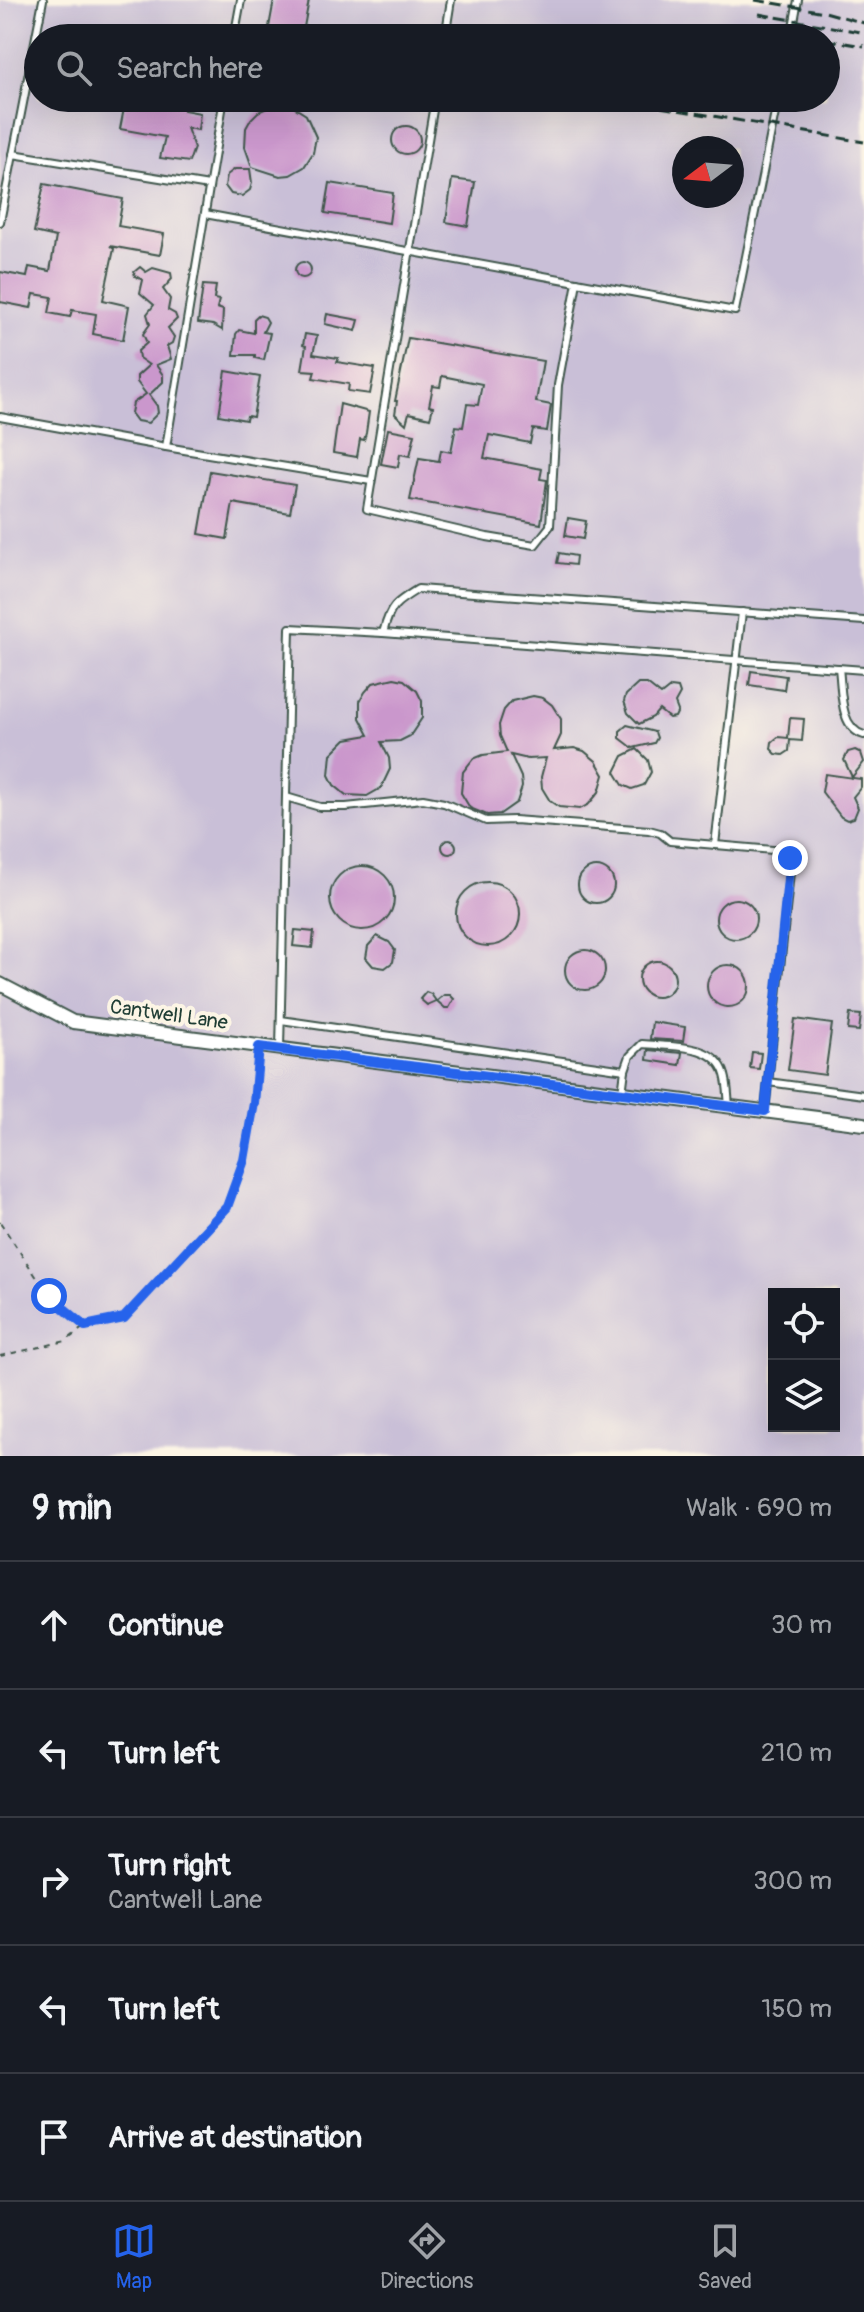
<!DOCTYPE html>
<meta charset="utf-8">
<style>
:root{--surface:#171b24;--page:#242831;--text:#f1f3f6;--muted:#9ea1a6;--line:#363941;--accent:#2563eb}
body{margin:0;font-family:Pangolin,sans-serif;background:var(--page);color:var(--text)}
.controls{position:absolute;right:24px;bottom:24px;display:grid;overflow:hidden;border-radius:0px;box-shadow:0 8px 32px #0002}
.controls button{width:72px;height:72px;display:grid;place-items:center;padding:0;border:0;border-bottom:2px solid var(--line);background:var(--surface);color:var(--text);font:40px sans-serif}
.compass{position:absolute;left:672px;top:136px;width:72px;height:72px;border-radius:50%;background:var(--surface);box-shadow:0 8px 32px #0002;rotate:254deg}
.stop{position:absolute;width:24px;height:24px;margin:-18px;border:6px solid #2563eb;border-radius:50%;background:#fff}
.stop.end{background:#2563eb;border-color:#fff;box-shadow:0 2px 8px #0008}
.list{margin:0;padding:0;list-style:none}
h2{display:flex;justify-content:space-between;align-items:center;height:104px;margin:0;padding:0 32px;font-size:34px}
h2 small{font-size:26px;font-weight:400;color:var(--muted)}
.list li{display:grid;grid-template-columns:52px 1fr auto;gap:24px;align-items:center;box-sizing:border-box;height:128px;padding:0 32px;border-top:2px solid var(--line)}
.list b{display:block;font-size:30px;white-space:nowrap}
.list p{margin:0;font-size:26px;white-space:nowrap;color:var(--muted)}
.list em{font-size:26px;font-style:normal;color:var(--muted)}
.icon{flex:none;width:44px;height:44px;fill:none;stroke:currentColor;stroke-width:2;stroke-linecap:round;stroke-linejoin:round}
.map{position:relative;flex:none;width:864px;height:1456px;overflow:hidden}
.search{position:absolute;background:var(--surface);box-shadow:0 8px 32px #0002;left:24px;right:24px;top:24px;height:88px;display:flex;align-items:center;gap:20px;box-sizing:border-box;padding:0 28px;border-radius:44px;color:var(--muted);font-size:30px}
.sheet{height:744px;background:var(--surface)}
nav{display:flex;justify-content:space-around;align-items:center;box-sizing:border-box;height:112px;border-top:2px solid var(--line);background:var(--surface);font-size:22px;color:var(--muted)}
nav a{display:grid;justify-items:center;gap:4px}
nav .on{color:var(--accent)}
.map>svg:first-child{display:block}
.industrial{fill:#c9bfd7;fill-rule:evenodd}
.building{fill:#ca97cc}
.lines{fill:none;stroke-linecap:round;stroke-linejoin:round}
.service-casing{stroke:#3f574c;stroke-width:10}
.minor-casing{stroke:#3f574c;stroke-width:16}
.path{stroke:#3f574c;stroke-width:2;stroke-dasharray:6 6;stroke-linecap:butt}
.service{stroke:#fff;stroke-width:6}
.minor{stroke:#fff;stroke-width:12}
.rail{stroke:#1f3d34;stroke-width:3;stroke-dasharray:12 6;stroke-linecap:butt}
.route{stroke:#2563eb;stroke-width:10}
.labels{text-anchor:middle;stroke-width:8;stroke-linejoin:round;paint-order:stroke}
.street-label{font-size:20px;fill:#1f3d34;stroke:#fcf5e5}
</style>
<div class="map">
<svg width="864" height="1456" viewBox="0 0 864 1456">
<rect width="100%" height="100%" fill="#fcf5e5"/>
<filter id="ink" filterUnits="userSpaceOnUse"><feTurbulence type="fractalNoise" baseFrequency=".0125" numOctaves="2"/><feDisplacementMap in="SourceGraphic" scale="16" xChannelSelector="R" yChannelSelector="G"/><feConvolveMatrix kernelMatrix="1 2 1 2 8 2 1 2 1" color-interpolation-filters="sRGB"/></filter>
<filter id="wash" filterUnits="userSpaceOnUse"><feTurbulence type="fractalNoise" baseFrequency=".006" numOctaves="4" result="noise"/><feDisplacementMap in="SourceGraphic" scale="32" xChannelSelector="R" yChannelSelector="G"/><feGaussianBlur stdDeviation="1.8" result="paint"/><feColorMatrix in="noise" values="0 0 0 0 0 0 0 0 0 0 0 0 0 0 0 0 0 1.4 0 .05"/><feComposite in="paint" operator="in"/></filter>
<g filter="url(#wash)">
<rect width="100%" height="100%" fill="#f3ebd1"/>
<!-- industrial -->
<path class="industrial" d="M0,0H864V1456H0ZM38,38H826V98H38ZM684,148H732V196H684ZM774,1294H834V1426H774Z"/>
<g id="blocks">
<!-- building -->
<g class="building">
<polygon points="274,0 309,0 302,38 267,38"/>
<polygon points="126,98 187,98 184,110 200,113 198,130 187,128 194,148 189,162 160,158 165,137 120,129"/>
<polygon points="276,104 292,106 306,115 316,137 313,153 304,167 290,175 280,176 252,167 245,147 246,128 251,119 258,112"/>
<circle cx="406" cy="140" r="14"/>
<polygon points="235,169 250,169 252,183 250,190 242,196 231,194 225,186 227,175"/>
<polygon points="452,179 475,182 468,226 446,222"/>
<polygon points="330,183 393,193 389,223 325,213"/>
<polygon points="44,184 123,199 118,226 164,234 160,255 110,246 114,249 103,300 129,306 123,340 93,334 96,314 72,310 70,317 49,313 52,297 34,294 31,308 0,302 0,272 27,277 29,267 50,271 56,237 34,232"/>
<circle cx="303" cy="270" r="8"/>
<polygon points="140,267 146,272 153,268 171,273 172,279 163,289 170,299 168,310 175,314 177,319 168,328 174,337 172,343 167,346 171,359 156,365 163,375 163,382 149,395 157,406 158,413 148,423 137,421 131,413 133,403 146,394 137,382 137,376 149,365 139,358 138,351 147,343 143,334 150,324 147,314 154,305 140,293 143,280 135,276 134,272"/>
<polygon points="203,285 216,286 214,299 219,300 217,308 223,310 222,330 213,325 198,323"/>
<polygon points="327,314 359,320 356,331 325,324"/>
<polygon points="258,315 265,317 268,322 263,332 270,333 264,360 255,358 255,355 234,355 236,334 239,330 254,333 254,319"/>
<polygon points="305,334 317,336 313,354 338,358 337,362 375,368 370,394 348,391 349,384 313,378 315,371 302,370 306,346 303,345"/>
<polygon points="408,338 543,361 536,402 551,405 547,431 533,429 530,443 489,435 484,458 542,469 540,479 547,480 541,524 410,500 419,458 439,461 441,450 451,452 456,426 463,427 467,404 478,405 482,384 442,376 440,387 433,386 429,406 433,407 430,418 409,413 406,424 395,414 397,401 395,401"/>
<polygon points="226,371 260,377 253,417 247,416 246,420 219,415"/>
<polygon points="340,404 369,412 366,433 364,440 360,439 357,457 333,453"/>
<polygon points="388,429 415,434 410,456 400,454 398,467 381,464"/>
<polygon points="210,471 295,485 290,513 233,503 227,539 199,534"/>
<polygon points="568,518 586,521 583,539 565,536"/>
<polygon points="559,553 576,556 575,565 557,563"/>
<polygon points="751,671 786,676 784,690 749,685"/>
<polygon points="394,678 404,680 417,691 422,701 422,718 410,736 400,741 381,742 389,758 390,769 381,788 367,796 346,795 334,785 329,775 331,754 346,739 369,735 360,718 360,701 365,692 373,683"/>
<polygon points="638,684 647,684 661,695 671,687 678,688 680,694 675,703 678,711 675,717 669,718 659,710 653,717 639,724 628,713 624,701 626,695"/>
<polygon points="533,696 543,698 552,705 561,719 561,735 554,750 574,748 584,751 596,761 604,775 599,792 589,804 580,809 559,807 550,801 542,788 541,777 546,758 528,759 511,755 521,777 522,787 517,802 500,814 487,815 470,808 461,793 463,772 473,759 483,755 507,752 500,736 499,725 504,710 512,701"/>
<polygon points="790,718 804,719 802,741 790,740 789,751 783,755 776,754 771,749 772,742 778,737 788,738"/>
<polygon points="627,725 655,732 657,738 654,743 633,748 620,738 620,731"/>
<polygon points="637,749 648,760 651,772 644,785 632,789 623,785 615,772 623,756"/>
<polygon points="855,750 861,753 864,762 852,777 844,760 848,752"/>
<polygon points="825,774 861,779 861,787 853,797 858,808 854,818 847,820 841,817 822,792"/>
<circle cx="449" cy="847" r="7"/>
<circle cx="362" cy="898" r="32"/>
<circle cx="596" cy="885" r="18"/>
<circle cx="488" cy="914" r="32"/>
<circle cx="736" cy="919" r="20"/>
<polygon points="295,930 314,932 312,948 293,946"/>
<polygon points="377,936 389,942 395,950 393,962 385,968 373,966 366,958 368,946"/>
<circle cx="585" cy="970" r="20"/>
<circle cx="657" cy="979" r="18"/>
<circle cx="728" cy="986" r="21"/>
<polygon points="426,992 431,994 436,1001 427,1005 420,999"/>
<polygon points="444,995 450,995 454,999 449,1008 445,1008 437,1001"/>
<polygon points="850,1014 861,1015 859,1031 848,1030"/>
<polygon points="795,1019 832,1024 825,1075 788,1070"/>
<polygon points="652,1022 685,1027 683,1041 650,1039"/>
<polygon points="648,1050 682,1053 680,1065 647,1060"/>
<polygon points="752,1052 761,1053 759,1069 750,1068"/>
</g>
</g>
</g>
<g filter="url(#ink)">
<use href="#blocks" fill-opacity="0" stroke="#3f574c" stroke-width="2"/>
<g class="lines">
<!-- service casing -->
<g class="service-casing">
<g id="service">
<polyline points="234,38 241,0"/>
<polyline points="445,38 451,0"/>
<polyline points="791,38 798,0"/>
<polyline points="435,98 367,509 487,537 535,545 550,526 558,385 577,282"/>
<polyline points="13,154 209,186"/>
<polyline points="205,214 735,311 778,98"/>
<polyline points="0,222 43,0"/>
<polyline points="0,417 166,447 224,98"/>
<polyline points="166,447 371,481"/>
<polyline points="383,633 864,670"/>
<path d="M839,668C842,690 839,728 864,735"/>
<polyline points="286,797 320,807 346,807 423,799 444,803 486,821 514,820 649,830 660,833 670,841 784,851 791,863 765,1111"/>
<polyline points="715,845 742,612"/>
<polyline points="281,1020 625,1070 622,1093"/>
<path d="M280,1048L290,628L383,633C390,606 395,603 418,589L864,621"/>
<path d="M625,1070L630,1056L642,1044C669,1047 716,1042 725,1075C728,1085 728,1097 729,1107"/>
<polyline points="768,1082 864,1095"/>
</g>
</g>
<!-- minor casing -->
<g class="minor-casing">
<polyline id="minor" points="0,984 73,1022 864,1124"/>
</g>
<!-- path -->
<g class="path">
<polyline points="0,1222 49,1296 84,1325"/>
<polyline points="0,1356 66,1341 85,1326 124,1318 227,1207 244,1160 258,1060"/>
</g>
<!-- service -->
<use href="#service" class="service"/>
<!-- minor -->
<use href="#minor" class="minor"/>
<!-- rail -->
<g class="rail">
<polyline points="755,0 825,12 864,23"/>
<polyline points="759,14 860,32"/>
<polyline points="803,36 816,38"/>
<polyline points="826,40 864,46"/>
<polyline points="608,98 864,142"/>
</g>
</g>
</g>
<g class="lines" filter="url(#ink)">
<!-- route -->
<polyline class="route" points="49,1296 85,1326 124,1318 227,1207 244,1160 254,1103 259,1047 765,1111 790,858"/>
</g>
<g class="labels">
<!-- street labels -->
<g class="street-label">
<text transform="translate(169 1014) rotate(8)" y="7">Cantwell Lane</text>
</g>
</g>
</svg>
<div class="controls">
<button><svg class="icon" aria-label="locate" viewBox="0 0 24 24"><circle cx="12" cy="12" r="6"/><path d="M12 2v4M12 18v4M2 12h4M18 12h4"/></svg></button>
<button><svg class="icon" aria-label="layers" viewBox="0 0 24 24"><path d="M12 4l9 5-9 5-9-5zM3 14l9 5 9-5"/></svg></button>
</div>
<svg class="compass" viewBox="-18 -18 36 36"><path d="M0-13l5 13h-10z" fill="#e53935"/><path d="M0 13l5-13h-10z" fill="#9ea1a6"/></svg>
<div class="stop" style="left:49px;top:1296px"></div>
<div class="stop end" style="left:790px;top:858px"></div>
<div class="search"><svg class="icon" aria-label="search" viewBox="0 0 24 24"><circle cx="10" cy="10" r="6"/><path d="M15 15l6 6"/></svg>Search here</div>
</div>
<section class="sheet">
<h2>9 min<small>Walk · 690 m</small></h2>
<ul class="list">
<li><svg class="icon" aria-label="ahead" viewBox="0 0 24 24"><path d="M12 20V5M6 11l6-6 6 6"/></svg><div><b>Continue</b></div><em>30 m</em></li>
<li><svg class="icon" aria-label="left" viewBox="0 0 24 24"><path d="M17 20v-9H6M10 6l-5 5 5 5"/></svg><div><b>Turn left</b></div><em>210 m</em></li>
<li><svg class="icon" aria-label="right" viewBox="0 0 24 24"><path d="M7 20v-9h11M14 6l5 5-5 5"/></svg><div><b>Turn right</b><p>Cantwell Lane</p></div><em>300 m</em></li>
<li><svg class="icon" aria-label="left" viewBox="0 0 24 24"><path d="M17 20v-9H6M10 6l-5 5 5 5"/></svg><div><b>Turn left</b></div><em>150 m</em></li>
<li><svg class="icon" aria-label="arrive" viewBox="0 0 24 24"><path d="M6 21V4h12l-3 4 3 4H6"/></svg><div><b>Arrive at destination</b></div></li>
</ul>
</section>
<nav>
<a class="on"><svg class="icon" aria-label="map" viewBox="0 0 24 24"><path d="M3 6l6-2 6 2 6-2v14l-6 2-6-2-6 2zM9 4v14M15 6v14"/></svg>Map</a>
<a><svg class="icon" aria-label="directions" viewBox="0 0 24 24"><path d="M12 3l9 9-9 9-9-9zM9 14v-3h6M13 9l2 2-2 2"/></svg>Directions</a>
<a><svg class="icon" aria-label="saved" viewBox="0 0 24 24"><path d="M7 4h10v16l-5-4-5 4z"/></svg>Saved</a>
</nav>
